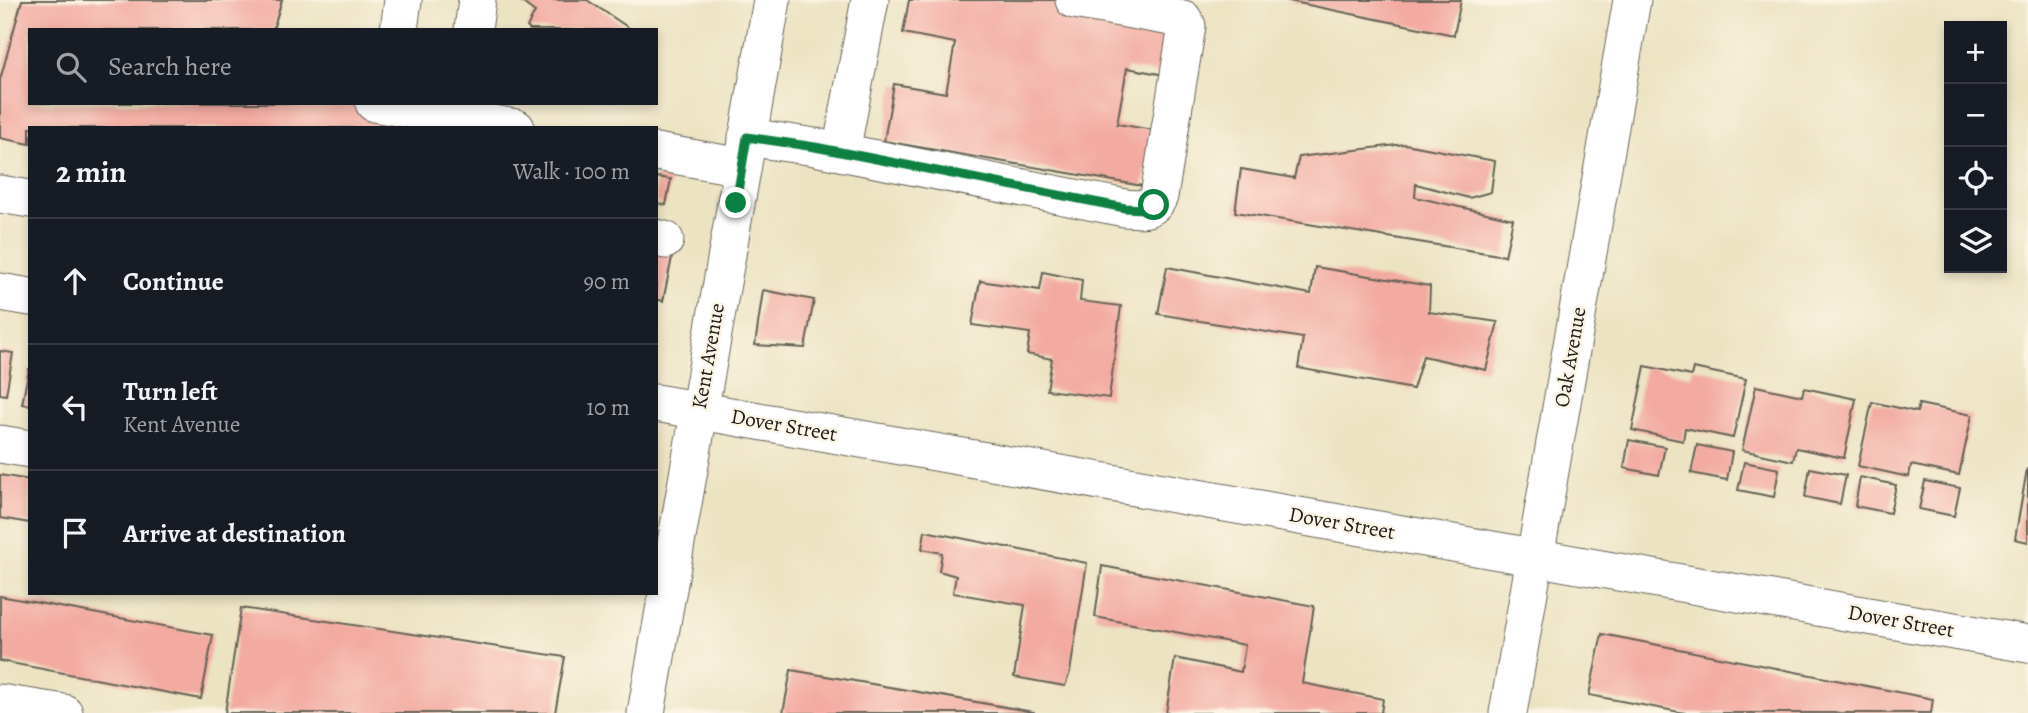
<!DOCTYPE html>
<meta charset="utf-8">
<style>
:root{--surface:#171b24;--page:#20242c;--text:#f1f3f6;--muted:#9ea1a6;--line:#363941}
body{margin:0;font-family:Alegreya,serif;background:var(--page);color:var(--text)}
.controls{position:absolute;right:21px;top:21px;display:grid;overflow:hidden;border-radius:0px;box-shadow:0 4px 10px #0003}
.controls button{width:63px;height:63px;display:grid;place-items:center;padding:0;border:0;border-bottom:2px solid var(--line);background:var(--surface);color:var(--text);font:35px sans-serif}
.stop{position:absolute;width:21px;height:21px;margin:-16px;border:5px solid #0b8043;border-radius:50%;background:#fff}
.stop.end{background:#0b8043;border-color:#fff;box-shadow:0 2px 7px #0008}
.list{margin:0;padding:0;list-style:none}
h2{display:flex;justify-content:space-between;align-items:center;height:91px;margin:0;padding:0 28px;font-size:30px}
h2 small{font-size:23px;font-weight:400;color:var(--muted)}
.list li{display:grid;grid-template-columns:46px 1fr auto;gap:21px;align-items:center;box-sizing:border-box;height:126px;padding:0 28px;border-top:2px solid var(--line)}
.list b{display:block;font-size:26px;white-space:nowrap}
.list p{margin:0;font-size:23px;white-space:nowrap;color:var(--muted)}
.list em{font-size:23px;font-style:normal;color:var(--muted)}
.icon{flex:none;width:38px;height:38px;fill:none;stroke:currentColor;stroke-width:2;stroke-linecap:round;stroke-linejoin:round}
.map{position:relative;flex:none;width:2028px;height:713px;overflow:hidden}
.search{position:absolute;background:var(--surface);box-shadow:0 4px 10px #0003;left:28px;top:28px;width:630px;height:77px;display:flex;align-items:center;gap:18px;box-sizing:border-box;padding:0 24px;border-radius:0px;color:var(--muted);font-size:26px}
.panel{position:absolute;background:var(--surface);box-shadow:0 4px 10px #0003;left:28px;top:126px;width:630px;height:469px;border-radius:0px}
.map>svg:first-child{display:block}
.building{fill:#f3aaa1}
.lines{fill:none;stroke-linecap:round;stroke-linejoin:round}
.minor-casing{stroke:#656256;stroke-width:39}
.minor{stroke:#fff;stroke-width:37}
.route{stroke:#0b8043;stroke-width:9}
.labels{text-anchor:middle;stroke-width:5;stroke-linejoin:round;paint-order:stroke}
.street-label{font-size:21px;fill:#1c1c1c;stroke:#fcf5e5}
</style>
<div class="map">
<svg width="2028" height="713" viewBox="0 0 2028 713">
<rect width="100%" height="100%" fill="#fcf5e5"/>
<filter id="ink" filterUnits="userSpaceOnUse"><feTurbulence type="fractalNoise" baseFrequency=".0143" numOctaves="2"/><feDisplacementMap in="SourceGraphic" scale="14" xChannelSelector="R" yChannelSelector="G"/><feConvolveMatrix kernelMatrix="1 2 1 2 8 2 1 2 1" color-interpolation-filters="sRGB"/></filter>
<filter id="wash" filterUnits="userSpaceOnUse"><feTurbulence type="fractalNoise" baseFrequency=".00686" numOctaves="4" result="noise"/><feDisplacementMap in="SourceGraphic" scale="28" xChannelSelector="R" yChannelSelector="G"/><feGaussianBlur stdDeviation="1.57" result="paint"/><feColorMatrix in="noise" values="0 0 0 0 0 0 0 0 0 0 0 0 0 0 0 0 0 1.4 0 .05"/><feComposite in="paint" operator="in"/></filter>
<g filter="url(#wash)">
<rect width="100%" height="100%" fill="#ece3c2"/>
<g id="blocks">
<!-- building -->
<g class="building">
<polygon points="22,0 282,0 273,30 30,30 30,103 371,103 450,128 30,128 30,144 0,138 0,80"/>
<polygon points="519,0 587,0 632,30 530,30 527,27 535,12"/>
<polygon points="909,0 1058,0 1175,20 1165,75 1127,68 1117,124 1153,130 1143,186 884,141 894,84 946,93 955,43 903,33"/>
<polygon points="1284,0 1461,0 1454,35"/>
<polygon points="1405,144 1495,161 1491,192 1469,198 1416,184 1415,197 1513,219 1505,256 1235,212 1241,169 1294,178 1299,157"/>
<polygon points="656,177 671,179 666,205 656,203"/>
<polygon points="656,245 674,248 663,301 656,299"/>
<polygon points="1167,267 1311,294 1315,267 1430,286 1429,312 1498,322 1486,370 1423,356 1413,389 1298,368 1303,338 1158,314"/>
<polygon points="1043,272 1082,280 1080,301 1121,306 1109,398 1047,390 1052,359 1027,354 1030,333 972,325 980,281 1040,290"/>
<polygon points="763,290 814,300 805,348 755,345"/>
<polygon points="0,351 13,353 6,395 0,394"/>
<polygon points="1645,366 1691,376 1693,368 1746,379 1733,438 1685,428 1683,441 1632,430"/>
<polygon points="29,369 30,369 30,405 22,404"/>
<polygon points="1756,386 1802,396 1804,388 1856,399 1844,458 1796,448 1793,461 1742,450"/>
<polygon points="1872,402 1917,412 1919,404 1972,415 1959,475 1911,465 1909,477 1858,466"/>
<polygon points="1629,440 1665,447 1659,475 1624,468"/>
<polygon points="1697,445 1732,452 1727,480 1691,473"/>
<polygon points="1744,462 1779,469 1774,497 1738,490"/>
<polygon points="1810,468 1846,475 1840,504 1805,497"/>
<polygon points="2027,469 2028,469 2028,542 2015,539"/>
<polygon points="0,475 30,480 30,523 0,518"/>
<polygon points="1860,477 1896,485 1890,513 1855,506"/>
<polygon points="1925,481 1960,488 1954,516 1919,509"/>
<polygon points="925,531 1087,563 1070,672 1065,686 1014,677 1025,605 953,593 956,576 939,571 942,553 922,549"/>
<polygon points="1102,566 1314,606 1302,683 1383,699 1381,713 1166,713 1175,658 1241,672 1245,645 1095,617"/>
<polygon points="0,596 213,635 201,699 0,661"/>
<polygon points="241,608 565,657 555,713 225,713"/>
<polygon points="1602,634 1933,699 1931,713 1685,713 1589,695"/>
<polygon points="791,670 1034,712 1034,713 783,713"/>
</g>
</g>
</g>
<g filter="url(#ink)">
<use href="#blocks" fill-opacity="0" stroke="#656256" stroke-width="2"/>
<g class="lines">
<!-- minor casing -->
<g class="minor-casing">
<g id="minor">
<polyline points="399,30 403,0"/>
<polyline points="473,30 477,0"/>
<polyline points="374,103 516,128"/>
<path d="M747,137L815,147L1125,208C1140,209 1153,212 1159,196L1187,26L1183,19L1074,0"/>
<polyline points="656,152 742,167"/>
<polyline points="841,152 870,0"/>
<polyline points="0,194 30,199"/>
<polyline points="656,238 665,240"/>
<polyline points="0,292 30,297"/>
<polyline points="656,403 2028,644"/>
<polyline points="0,444 30,449"/>
<polyline points="0,703 64,713"/>
<polyline points="646,713 772,0"/>
<polyline points="1508,713 1632,0"/>
</g>
</g>
<!-- minor -->
<use href="#minor" class="minor"/>
</g>
</g>
<g class="lines" filter="url(#ink)">
<!-- route -->
<polyline class="route" points="736,203 747,137 815,147 1125,208 1143,209 1154,205"/>
</g>
<g class="labels">
<!-- street labels -->
<g class="street-label">
<text transform="translate(708 356) rotate(-80)" y="7">Kent Avenue</text>
<text transform="translate(1570 357) rotate(-80)" y="7">Oak Avenue</text>
<text transform="translate(784 425) rotate(10)" y="7">Dover Street</text>
<text transform="translate(1342 523) rotate(10)" y="7">Dover Street</text>
<text transform="translate(1901 621) rotate(10)" y="7">Dover Street</text>
</g>
</g>
</svg>
<div class="controls">
<button>+</button>
<button>−</button>
<button><svg class="icon" aria-label="locate" viewBox="0 0 24 24"><circle cx="12" cy="12" r="6"/><path d="M12 2v4M12 18v4M2 12h4M18 12h4"/></svg></button>
<button><svg class="icon" aria-label="layers" viewBox="0 0 24 24"><path d="M12 4l9 5-9 5-9-5zM3 14l9 5 9-5"/></svg></button>
</div>
<div class="stop" style="left:1154px;top:205px"></div>
<div class="stop end" style="left:736px;top:203px"></div>
<div class="search"><svg class="icon" aria-label="search" viewBox="0 0 24 24"><circle cx="10" cy="10" r="6"/><path d="M15 15l6 6"/></svg>Search here</div>
<section class="panel">
<h2>2 min<small>Walk · 100 m</small></h2>
<ul class="list">
<li><svg class="icon" aria-label="ahead" viewBox="0 0 24 24"><path d="M12 20V5M6 11l6-6 6 6"/></svg><div><b>Continue</b></div><em>90 m</em></li>
<li><svg class="icon" aria-label="left" viewBox="0 0 24 24"><path d="M17 20v-9H6M10 6l-5 5 5 5"/></svg><div><b>Turn left</b><p>Kent Avenue</p></div><em>10 m</em></li>
<li><svg class="icon" aria-label="arrive" viewBox="0 0 24 24"><path d="M6 21V4h12l-3 4 3 4H6"/></svg><div><b>Arrive at destination</b></div></li>
</ul>
</section>
</div>
